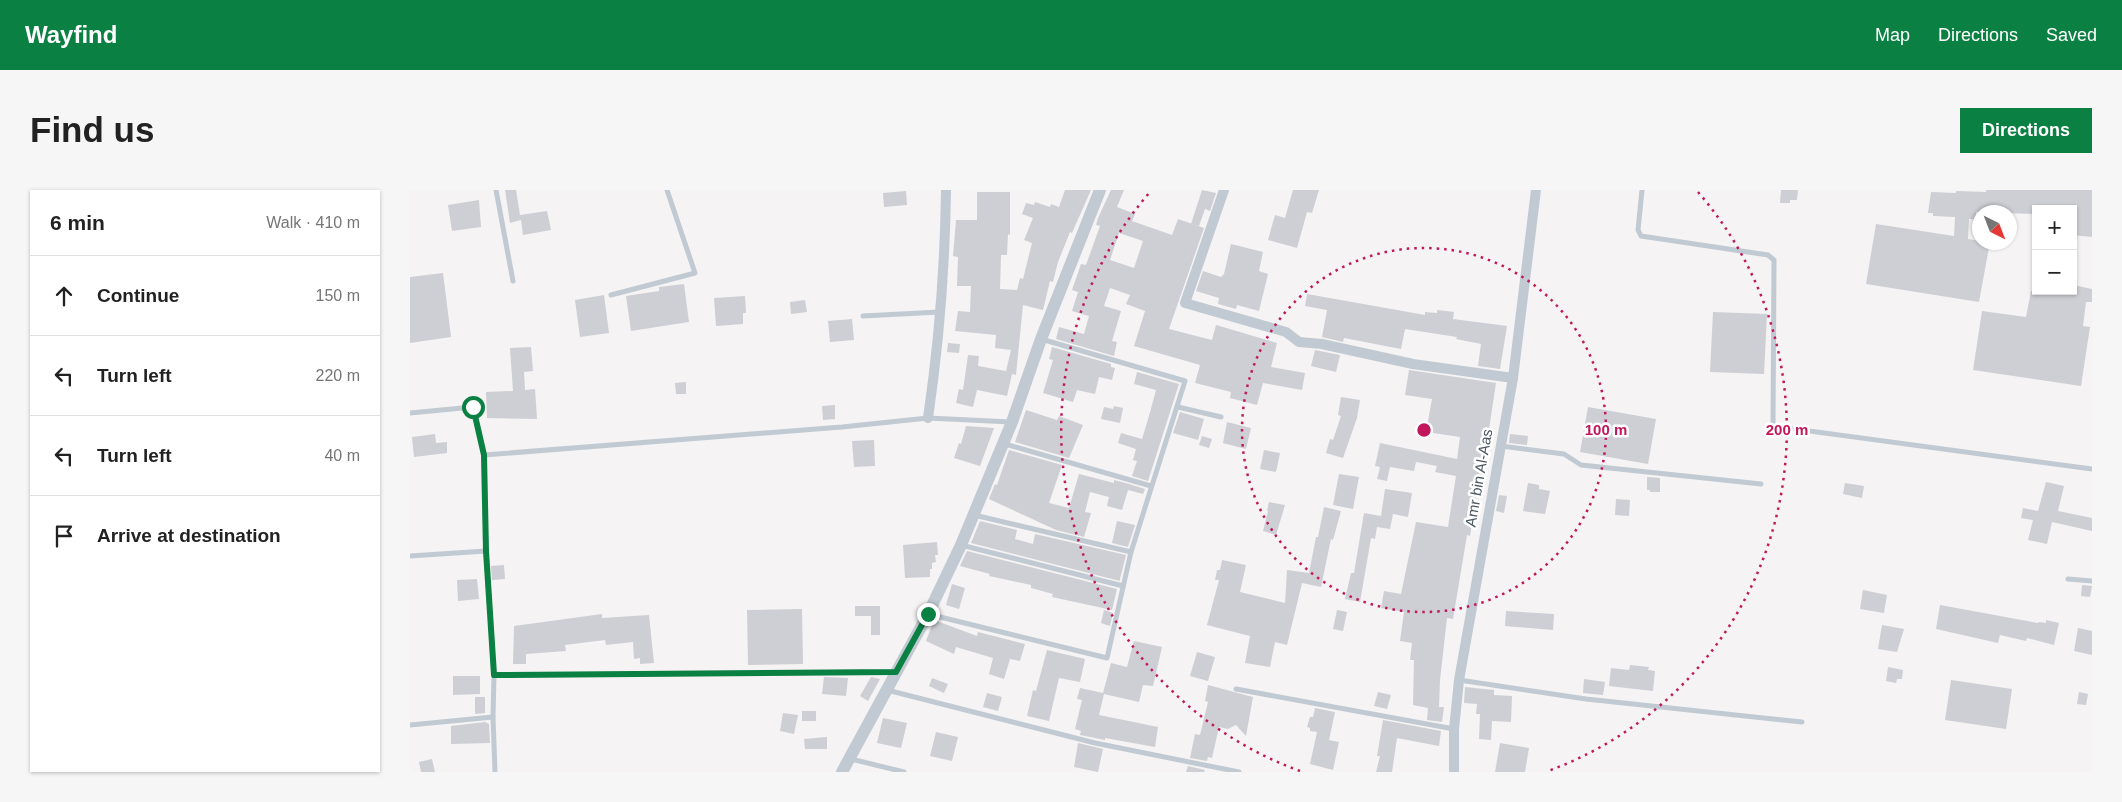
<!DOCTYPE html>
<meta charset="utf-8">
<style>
:root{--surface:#fff;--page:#f6f6f6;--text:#222;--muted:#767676;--line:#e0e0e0;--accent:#0b8043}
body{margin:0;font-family:Helvetica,sans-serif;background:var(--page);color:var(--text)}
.controls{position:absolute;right:15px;top:15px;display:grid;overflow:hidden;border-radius:0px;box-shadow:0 1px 4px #0004}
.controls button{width:45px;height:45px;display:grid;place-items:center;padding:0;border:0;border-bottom:1px solid var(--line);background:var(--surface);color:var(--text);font:25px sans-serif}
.compass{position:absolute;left:1562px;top:15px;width:45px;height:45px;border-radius:50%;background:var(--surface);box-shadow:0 1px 4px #0004;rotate:138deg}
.stop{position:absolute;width:15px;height:15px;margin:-11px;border:4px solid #0b8043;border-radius:50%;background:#fff}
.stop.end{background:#0b8043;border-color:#fff;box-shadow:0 1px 5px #0008}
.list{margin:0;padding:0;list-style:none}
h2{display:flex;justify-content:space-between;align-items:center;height:65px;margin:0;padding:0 20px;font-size:21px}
h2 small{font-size:16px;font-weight:400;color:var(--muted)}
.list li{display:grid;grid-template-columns:32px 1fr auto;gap:15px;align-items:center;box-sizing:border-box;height:80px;padding:0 20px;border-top:1px solid var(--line)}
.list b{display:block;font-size:19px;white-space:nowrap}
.list em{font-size:16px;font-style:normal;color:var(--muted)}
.icon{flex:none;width:28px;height:28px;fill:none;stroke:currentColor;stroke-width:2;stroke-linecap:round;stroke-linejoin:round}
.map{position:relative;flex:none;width:1682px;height:582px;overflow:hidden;border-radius:0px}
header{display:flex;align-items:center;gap:30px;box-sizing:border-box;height:70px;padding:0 25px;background:var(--accent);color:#fff}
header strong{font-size:24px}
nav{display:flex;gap:28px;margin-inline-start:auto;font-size:18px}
.intro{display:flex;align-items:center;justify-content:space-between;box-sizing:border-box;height:120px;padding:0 30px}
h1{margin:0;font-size:35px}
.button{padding:12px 22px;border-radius:0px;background:var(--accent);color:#fff;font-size:18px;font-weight:700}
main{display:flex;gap:30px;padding:0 30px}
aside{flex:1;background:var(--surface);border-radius:0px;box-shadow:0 1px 4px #0004}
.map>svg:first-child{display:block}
.building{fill:#cdcfd5;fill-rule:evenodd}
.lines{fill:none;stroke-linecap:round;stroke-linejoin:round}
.service{stroke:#c1cad2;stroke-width:5}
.minor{stroke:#c1cad2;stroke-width:10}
.tertiary{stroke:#c1cad2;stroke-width:12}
.route{stroke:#0b8043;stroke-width:6}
.ring{fill:none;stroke:#c2185b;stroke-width:2.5;stroke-dasharray:2.5 5}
.labels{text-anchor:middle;stroke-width:5;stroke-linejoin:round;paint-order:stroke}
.street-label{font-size:15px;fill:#4a5661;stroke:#fff}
.centre{fill:#c2185b;stroke:#fff;stroke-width:2.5}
.ring-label{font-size:15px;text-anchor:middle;font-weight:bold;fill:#c2185b;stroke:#fff;stroke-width:5;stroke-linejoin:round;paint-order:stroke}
</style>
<header>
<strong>Wayfind</strong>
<nav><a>Map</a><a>Directions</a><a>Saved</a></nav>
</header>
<div class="intro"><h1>Find us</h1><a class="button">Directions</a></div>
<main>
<aside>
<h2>6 min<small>Walk · 410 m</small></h2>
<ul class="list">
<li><svg class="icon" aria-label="ahead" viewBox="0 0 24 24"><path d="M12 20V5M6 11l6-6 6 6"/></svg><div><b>Continue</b></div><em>150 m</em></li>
<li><svg class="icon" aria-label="left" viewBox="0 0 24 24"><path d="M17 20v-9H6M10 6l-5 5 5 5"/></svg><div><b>Turn left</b></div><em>220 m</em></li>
<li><svg class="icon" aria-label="left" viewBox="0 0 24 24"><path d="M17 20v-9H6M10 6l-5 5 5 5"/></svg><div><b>Turn left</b></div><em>40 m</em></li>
<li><svg class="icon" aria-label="arrive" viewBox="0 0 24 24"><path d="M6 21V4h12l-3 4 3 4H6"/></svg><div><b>Arrive at destination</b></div></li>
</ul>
</aside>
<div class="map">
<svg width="1682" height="582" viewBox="0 0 1682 582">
<rect width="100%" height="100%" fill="#f5f3f3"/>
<!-- building -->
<g class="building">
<polygon points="95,0 106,0 110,25 137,21 141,40 113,45 111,30 100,33"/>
<polygon points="655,0 681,0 662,43 660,42 648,72 643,92 640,91 633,120 613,115 606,185 602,184 597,206 567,200 563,217 546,213 549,199 553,200 558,165 569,166 568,176 596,181 601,160 585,158 586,145 545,141 548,121 560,122 561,96 547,96 548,67 543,66 546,30 567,30 567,2 600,2 600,45 598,44 597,65 591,65 590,99 607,100 610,88 613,89 622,53 614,50 623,28 612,24 616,13 624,15 625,12 640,17 641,14 649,17"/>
<path d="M701,0H714L707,17L725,24L722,31L762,45L768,29L794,38L759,139L802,150L806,135L867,153L861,177L895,183L892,200L853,193L847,215L820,208L821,202L785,193L790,175L724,156L735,121L716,114L720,105L700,98L694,116L711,121L702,151L707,152L704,166L646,149L649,137L674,144L679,126L662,121L668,102L662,100L671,74L676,75L690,36L686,35L688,28ZM709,43L733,51L724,78L700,70Z"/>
<polygon points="792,0 806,3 800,21 795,19 789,36 781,34"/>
<polygon points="883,0 909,0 902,23 897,22 887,58 858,50 865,25 875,28"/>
<polygon points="1371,0 1388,0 1387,10 1380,10 1380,13 1370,13"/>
<polygon points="1576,0 1682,0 1682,47 1663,45 1663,19 1626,17 1626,24 1566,22 1566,29 1559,29 1558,49 1570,51 1570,52 1580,52 1569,112 1456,94 1466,34 1544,46 1545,27 1523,26 1523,23 1518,23 1521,2 1546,3 1546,1 1576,2"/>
<polygon points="496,1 497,15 474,17 473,3"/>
<polygon points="69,10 71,37 42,41 38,15"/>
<polygon points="821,54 853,62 849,81 858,84 849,121 827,115 826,119 808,114 809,108 786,101 793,81 811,87 814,84"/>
<polygon points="33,83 41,147 0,153 0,87"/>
<polygon points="274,94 279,132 221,141 216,106 249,101 249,97"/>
<polygon points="1663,95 1682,99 1682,112 1676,112 1673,136 1680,137 1671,196 1563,180 1572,121 1616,127 1621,101 1663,101"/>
<polygon points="897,104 1015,125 1015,122 1027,123 1027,120 1044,122 1043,129 1097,136 1090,179 1068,176 1071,154 1046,149 1047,147 995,139 991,159 934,148 933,152 912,147 917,120 895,116"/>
<polygon points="194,105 199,143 170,147 165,110"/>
<polygon points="335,106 336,123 333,123 333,134 306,136 304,108"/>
<polygon points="395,110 397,122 381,124 380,112"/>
<polygon points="1303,122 1357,124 1354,184 1300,182"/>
<polygon points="442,129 444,150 420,152 418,131"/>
<polygon points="538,153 550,154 549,163 537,162"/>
<polygon points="121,157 123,181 114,182 115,200 125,199 127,229 77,228 76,202 103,201 100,158"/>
<polygon points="642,157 701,174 701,177 705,178 702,190 689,187 685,204 667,200 663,212 633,203 643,170 639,169"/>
<polygon points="905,160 930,165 926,182 901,176"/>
<polygon points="999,180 1086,193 1071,292 1069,292 1060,346 1057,345 1043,429 1037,428 1030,490 1029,517 1034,517 1032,532 1017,530 1018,518 1003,515 1004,470 1000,470 1002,453 990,451 994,422 971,418 974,401 991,404 1006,332 1038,337 1046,286 1025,282 1027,276 1006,272 1004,281 980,277 977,291 967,289 970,277 965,276 970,253 1047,269 1050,247 1016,242 1022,209 995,205"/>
<polygon points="727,182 769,194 738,291 722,286 727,271 723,270 726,259 708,253 711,243 732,249 739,226 746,200 724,194"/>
<polygon points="276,192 276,204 266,204 265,193"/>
<polygon points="931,207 950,210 947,228 933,268 916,263 920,249 923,250 931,226 928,225"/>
<polygon points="425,215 425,229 413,230 412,216"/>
<polygon points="704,216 713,218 710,233 691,229 694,217 703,219"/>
<polygon points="1178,217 1246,229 1238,274 1170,262"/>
<polygon points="616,220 647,230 649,226 673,235 659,268 605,252"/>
<polygon points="770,222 794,229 788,250 763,243"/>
<polygon points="817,232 841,238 836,259 813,253"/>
<polygon points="556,236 584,238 570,276 544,268 549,253 551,254"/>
<polygon points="25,244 26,253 37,252 37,263 4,267 2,247"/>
<polygon points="1100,244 1118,246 1117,255 1099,253"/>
<polygon points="792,246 802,249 799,258 789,255"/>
<polygon points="464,250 465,276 444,277 442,251"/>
<polygon points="599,260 652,275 639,313 659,318 669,284 704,293 704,290 719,294 719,296 719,294 735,299 733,304 718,300 712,320 697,316 699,307 680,302 675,322 681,323 674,347 646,340 579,309 585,294 587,295"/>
<polygon points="854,260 870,263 866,282 850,279"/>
<polygon points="929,284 949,287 943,319 923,315"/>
<polygon points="1237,287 1250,288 1250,302 1240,302 1240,300 1237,300"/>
<polygon points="1636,292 1654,296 1648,321 1682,328 1682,341 1642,332 1637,354 1618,350 1623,330 1611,328 1613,318 1628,321"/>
<polygon points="1118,293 1129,295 1129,299 1140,301 1135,324 1113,321"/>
<polygon points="1435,293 1454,296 1452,308 1433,304"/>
<polygon points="975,299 1002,303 998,327 983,324 980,339 967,337 965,349 961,348 950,412 935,409 941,383 944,383 954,323 971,326"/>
<polygon points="1089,305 1097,306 1094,323 1086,321"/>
<polygon points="1206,309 1220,310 1219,326 1205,325"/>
<polygon points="859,312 875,315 866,345 853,341 858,321 857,321"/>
<polygon points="914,317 931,321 923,350 921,349 911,397 892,393 877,455 865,452 860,477 835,473 840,446 797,435 809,390 805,390 807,380 810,380 812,370 836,375 830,402 875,413 877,380 899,383 906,347 908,347"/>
<polygon points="570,331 607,340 605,349 623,354 625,344 716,365 710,389 710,391 561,353"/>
<polygon points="707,331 725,335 718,357 702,353"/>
<polygon points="527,352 528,365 525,365 526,372 522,373 522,379 520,379 520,387 495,388 493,355"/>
<polygon points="557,361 707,399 702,420 642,407 643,404 621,398 621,395 579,386 580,384 550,376"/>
<polygon points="94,375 95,389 82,390 81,376"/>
<polygon points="67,389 69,409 48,411 47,390"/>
<polygon points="542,394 555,398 549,419 536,415"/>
<polygon points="1672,395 1682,396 1680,407 1671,406"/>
<polygon points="1453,400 1477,405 1474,423 1450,419"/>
<polygon points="1530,415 1628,433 1629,432 1636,433 1636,430 1649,433 1644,455 1617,448 1616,451 1590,445 1588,453 1526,439"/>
<polygon points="445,416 470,416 470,445 461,445 461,426 445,426"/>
<polygon points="392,419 393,474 338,475 337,420"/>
<polygon points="694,420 703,423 700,436 691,433"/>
<polygon points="927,420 937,422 933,441 923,439"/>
<polygon points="1096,421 1144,424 1143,440 1095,436"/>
<polygon points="192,424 192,428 239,425 244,473 230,474 230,468 224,469 223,452 196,455 195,450 155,455 156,461 116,464 116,474 103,474 104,436"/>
<polygon points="524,430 567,446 568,442 615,454 610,471 600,469 594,489 579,484 583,468 546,457 544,464 516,451"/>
<polygon points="1472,435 1494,439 1487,462 1468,459"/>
<polygon points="1668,438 1682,441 1682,465 1664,461"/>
<polygon points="724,451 752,457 743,496 733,495 729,512 694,504 689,525 748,537 745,557 695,548 695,550 670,545 671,541 665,539 672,510 667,509 670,498 693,503 701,473 717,477"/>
<polygon points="637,460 675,469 670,492 649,488 639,531 617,526 623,500 626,501"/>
<polygon points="787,462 805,467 798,491 780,486"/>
<polygon points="1220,475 1239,477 1238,480 1245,481 1243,501 1199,496 1201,478 1219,480"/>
<polygon points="1478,477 1493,480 1492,489 1487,489 1486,493 1476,491"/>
<polygon points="43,486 70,486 70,504 43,505"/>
<polygon points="414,487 438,488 436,506 412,504"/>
<polygon points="461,487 470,489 458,511 450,506"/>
<polygon points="522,488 538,494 534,503 519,496"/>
<polygon points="1174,489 1195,492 1193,505 1173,503"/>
<polygon points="1541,490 1602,499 1596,539 1535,530"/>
<polygon points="798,495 843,507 836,546 826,535 818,539 809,537 802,568 798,567 797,571 780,568 785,544 790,545 798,512 795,511"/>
<polygon points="1055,497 1084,500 1084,505 1102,506 1101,532 1082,531 1081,550 1069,549 1070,524 1066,524 1067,514 1054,513"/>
<polygon points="968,502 981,505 977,519 964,516"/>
<polygon points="1669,502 1678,504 1676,515 1667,514"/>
<polygon points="577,503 592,507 588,521 573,517"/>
<polygon points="65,507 75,507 75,523 65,524"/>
<polygon points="905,518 925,522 919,550 929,552 923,580 900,574 907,542 900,541 900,538 897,537 900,527 903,527"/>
<rect x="392" y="521" width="14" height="10"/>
<polygon points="373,523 388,525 384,544 370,541"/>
<polygon points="473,528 497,533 491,558 467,553"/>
<polygon points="973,530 1031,541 1029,556 987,548 982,582 966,582 970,566 967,566"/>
<polygon points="75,532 79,534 80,553 41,554 41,536"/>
<polygon points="526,542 548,547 542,571 520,566"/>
<polygon points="417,547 417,559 395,559 394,549"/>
<polygon points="668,553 693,559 688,582 664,577"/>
<polygon points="1090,553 1119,558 1115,582 1085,582"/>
<polygon points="22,569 25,582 11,582 9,572"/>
<polygon points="778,576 795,580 794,582 776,582"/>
</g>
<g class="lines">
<!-- service -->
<g class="service">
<polyline points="86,0 103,91"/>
<polyline points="1232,0 1228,40 1231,46 1358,65 1364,70 1363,236 1682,279"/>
<polyline points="201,105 285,83 257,0"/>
<polyline points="453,126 529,122"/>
<polyline points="768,217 811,227"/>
<polyline points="0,223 63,217 74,265 76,361 84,485 83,527 85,582"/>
<polyline points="595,254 741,296"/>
<polyline points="1091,256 1154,264 1171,275 1351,294"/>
<polyline points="74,265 432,237 518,228 601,232"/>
<polyline points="564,325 721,362"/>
<polyline points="551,355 713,396"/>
<polyline points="0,366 76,361"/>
<polyline points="1658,389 1682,391"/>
<polyline points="518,424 697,468 721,362 775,191 631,149"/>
<polyline points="84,485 485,482"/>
<polyline points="1049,490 1176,509 1392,532"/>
<polyline points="826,499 1044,539"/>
<polyline points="477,500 685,553 829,582"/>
<polyline points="0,535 83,527"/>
<polyline points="441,569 494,582"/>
</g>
<!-- minor -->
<g class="minor">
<polyline points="814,0 775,113 876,142 889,152 912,154 1003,174 1103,188"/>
<path d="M518,228C529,153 535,76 536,0"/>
<polyline points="1044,582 1044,539 1049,490 1103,188 1126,0"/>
</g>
<!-- tertiary -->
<polyline class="tertiary" points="432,582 518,424 551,355 602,232 631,149 690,0"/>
</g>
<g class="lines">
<!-- route -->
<polyline class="route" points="63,217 74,265 76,361 84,485 486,482 518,424"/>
</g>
<!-- distance rings -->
<g class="ring">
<circle cx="1014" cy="240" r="182"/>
<path d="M890 581A363 363 0 0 1 740 2M1288 2A363 363 0 0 1 1138 581"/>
</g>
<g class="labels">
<!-- street labels -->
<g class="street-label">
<text transform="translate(1069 288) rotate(-80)" y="5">Amr bin Al-Aas</text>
</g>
</g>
<circle cx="1014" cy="240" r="8" class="centre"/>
<g class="ring-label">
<text x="1196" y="245">100 m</text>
<text x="1377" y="245">200 m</text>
</g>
</svg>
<div class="controls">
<button>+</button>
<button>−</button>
</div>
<svg class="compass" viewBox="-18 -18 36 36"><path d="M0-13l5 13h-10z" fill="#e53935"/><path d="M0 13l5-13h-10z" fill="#767676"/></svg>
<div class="stop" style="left:63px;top:217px"></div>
<div class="stop end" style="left:518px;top:424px"></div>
</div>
</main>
